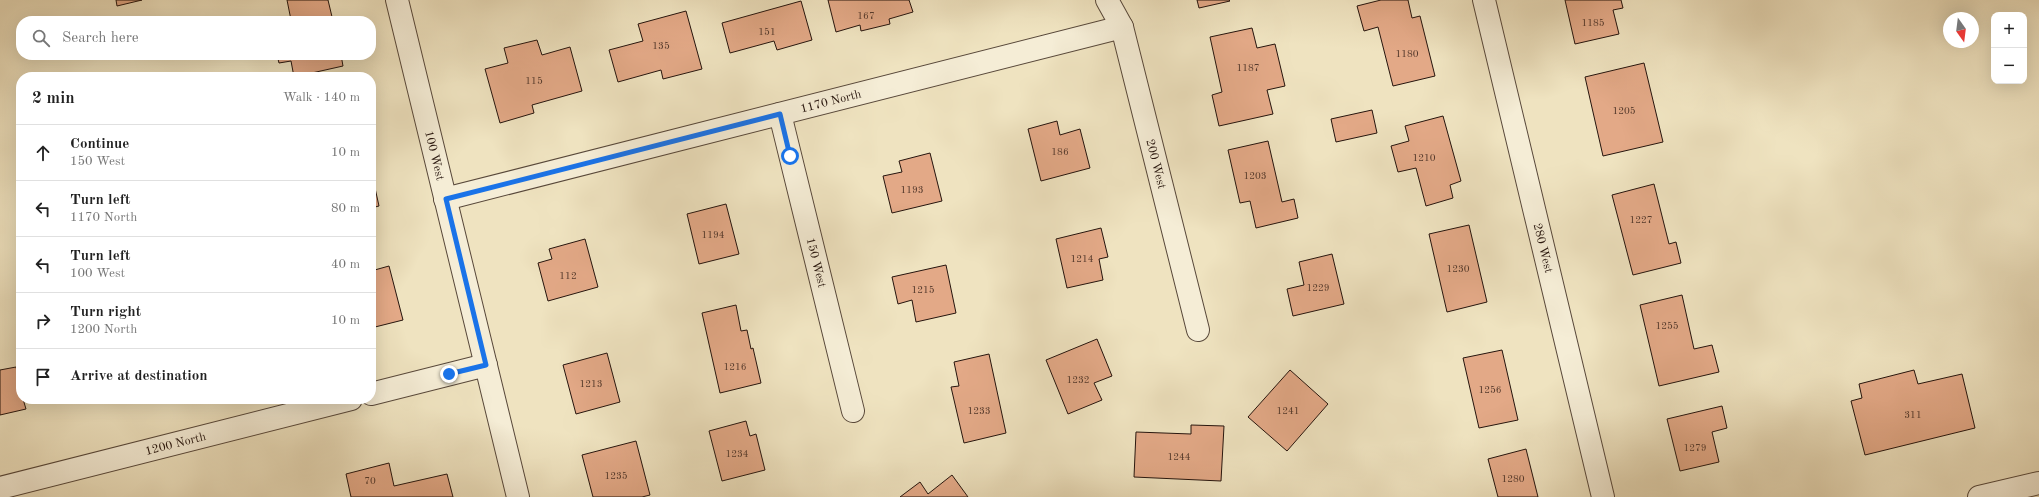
<!DOCTYPE html>
<meta charset="utf-8">
<style>
:root{--surface:#fff;--page:#f2f2f2;--text:#222;--muted:#767676;--line:#e0e0e0}
body{margin:0;font-family:"Old Standard TT",serif;background:var(--page);color:var(--text)}
.controls{position:absolute;right:12px;top:12px;display:grid;overflow:hidden;border-radius:8px;box-shadow:0 4px 16px #0002}
.controls button{width:36px;height:36px;display:grid;place-items:center;padding:0;border:0;border-bottom:1px solid var(--line);background:var(--surface);color:var(--text);font:20px sans-serif}
.compass{position:absolute;left:1943px;top:12px;width:36px;height:36px;border-radius:50%;background:var(--surface);box-shadow:0 4px 16px #0002;rotate:166deg}
.stop{position:absolute;width:12px;height:12px;margin:-9px;border:3px solid #1a73e8;border-radius:50%;background:#fff}
.stop.end{background:#1a73e8;border-color:#fff;box-shadow:0 1px 4px #0008}
.list{margin:0;padding:0;list-style:none}
h2{display:flex;justify-content:space-between;align-items:center;height:52px;margin:0;padding:0 16px;font-size:17px}
h2 small{font-size:13px;font-weight:400;color:var(--muted)}
.list li{display:grid;grid-template-columns:26px 1fr auto;gap:12px;align-items:center;box-sizing:border-box;height:56px;padding:0 16px;border-top:1px solid var(--line)}
.list b{display:block;font-size:15px;white-space:nowrap}
.list p{margin:0;font-size:13px;white-space:nowrap;color:var(--muted)}
.list em{font-size:13px;font-style:normal;color:var(--muted)}
.icon{flex:none;width:22px;height:22px;fill:none;stroke:currentColor;stroke-width:2;stroke-linecap:round;stroke-linejoin:round}
.map{position:relative;flex:none;width:2039px;height:497px;overflow:hidden}
.search{position:absolute;background:var(--surface);box-shadow:0 4px 16px #0002;left:16px;top:16px;width:360px;height:44px;display:flex;align-items:center;gap:10px;box-sizing:border-box;padding:0 14px;border-radius:16px;color:var(--muted);font-size:15px}
.panel{position:absolute;background:var(--surface);box-shadow:0 4px 16px #0002;left:16px;top:72px;width:360px;height:332px;border-radius:16px}
.map>svg:first-child{display:block}
.building{fill:#e3a987;stroke:#25140d}
.lines{fill:none;stroke-linecap:round;stroke-linejoin:round}
.minor-casing{stroke:#58483a;stroke-width:24}
.minor{stroke:#f5edd6;stroke-width:22}
.route{stroke:#1a73e8;stroke-width:5}
.labels{text-anchor:middle;stroke-width:4;stroke-linejoin:round;paint-order:stroke}
.number-label{font-size:10px;fill:#54392c}
.street-label{font-size:12px;fill:#25140d;stroke:#f5edd6}
</style>
<div class="map">
<svg width="2039" height="497" viewBox="0 0 2039 497">
<rect width="100%" height="100%" fill="#efe3c0"/>
<filter id="stains"><feTurbulence type="fractalNoise" baseFrequency=".005" numOctaves="4"/><feColorMatrix values="0 0 0 0 .2 0 0 0 0 .09 0 0 0 0 .02 0 0 0 .5 -.17"/></filter>
<radialGradient id="worn" r=".72"><stop offset=".6" stop-color="#630" stop-opacity="0"/><stop offset="1" stop-color="#630" stop-opacity=".3"/></radialGradient>
<!-- building -->
<g class="building">
<polygon points="116,0 142,0 117,6"/>
<polygon points="287,0 328,0 333,21 287,21 291,20"/>
<polygon points="828,0 909,0 913,12 889,19 890,24 861,31 860,25 836,32"/>
<polygon points="1197,0 1229,0 1230,1 1199,8"/>
<polygon points="1381,0 1408,0 1412,18 1420,16 1435,76 1393,86 1378,27 1364,31 1357,6"/>
<polygon points="1565,0 1621,0 1623,8 1613,10 1619,34 1575,44"/>
<polygon points="801,1 812,40 777,50 774,41 730,53 722,23"/>
<polygon points="686,11 702,69 663,79 661,70 618,82 609,50 643,41 638,24"/>
<polygon points="1252,28 1257,48 1275,44 1285,86 1267,90 1273,114 1219,126 1212,95 1222,92 1210,37"/>
<polygon points="537,40 542,55 570,47 582,91 532,105 534,113 500,123 485,69 508,63 504,48"/>
<polygon points="277,55 341,55 343,66 294,77 291,61 279,63"/>
<polygon points="1644,63 1663,142 1603,156 1585,77"/>
<polygon points="1372,110 1377,133 1336,142 1331,119"/>
<polygon points="1443,116 1461,181 1450,185 1453,198 1426,206 1416,168 1398,172 1391,146 1409,141 1405,126"/>
<polygon points="1057,121 1060,135 1080,129 1090,168 1041,181 1028,129"/>
<polygon points="1268,141 1282,202 1294,199 1298,218 1256,228 1250,201 1240,203 1228,150"/>
<polygon points="930,153 942,201 892,213 883,176 902,172 899,161"/>
<polygon points="371,170 379,206 371,208"/>
<polygon points="1654,184 1669,244 1676,242 1681,263 1633,275 1612,195"/>
<polygon points="726,204 739,254 699,264 687,214"/>
<polygon points="1469,225 1487,302 1447,312 1429,234"/>
<polygon points="1101,228 1108,257 1099,259 1103,280 1067,288 1056,239"/>
<polygon points="585,239 598,287 548,301 538,263 552,259 549,249"/>
<polygon points="1332,254 1344,304 1293,316 1287,289 1304,285 1299,262"/>
<polygon points="946,265 956,313 916,322 912,300 898,304 892,277"/>
<polygon points="389,266 403,320 371,328 371,271"/>
<polygon points="1682,295 1694,349 1712,345 1719,372 1659,386 1640,305"/>
<polygon points="736,305 741,331 747,330 751,349 753,348 761,383 720,393 702,313"/>
<polygon points="1097,339 1112,376 1094,383 1102,400 1068,414 1046,360"/>
<polygon points="1502,350 1518,420 1479,428 1463,358"/>
<polygon points="607,353 620,402 576,414 563,365"/>
<polygon points="989,354 1006,433 964,443 951,387 959,386 954,362"/>
<polygon points="16,367 21,389 21,399 23,399 26,409 0,415 0,370"/>
<polygon points="1290,370 1328,404 1287,451 1248,417"/>
<polygon points="1914,370 1918,384 1962,374 1975,428 1865,455 1851,401 1862,398 1859,384"/>
<polygon points="1722,406 1727,428 1712,432 1719,462 1680,471 1667,419"/>
<polygon points="746,421 750,436 756,434 765,470 722,481 709,431"/>
<polygon points="1191,425 1224,426 1221,481 1134,477 1136,432 1191,434"/>
<polygon points="636,441 650,495 642,497 593,497 582,455"/>
<polygon points="1526,449 1538,497 1498,497 1488,459"/>
<polygon points="389,463 394,486 447,474 453,497 351,497 346,474"/>
<polygon points="952,475 968,497 900,497 920,482 928,494"/>
</g>
<g class="lines">
<!-- minor casing -->
<g class="minor-casing">
<g id="minor">
<path id="s1" d="M397,0L518,497"/>
<path id="s2" d="M1107,0L1122,27L1198,330"/>
<path id="s3" d="M1484,0L1603,497"/>
<path id="s4" d="M780,114L853,411"/>
<path id="s5" d="M445,199L1122,27"/>
<polyline points="371,394 486,365"/>
<path id="s6" d="M0,488L351,399"/>
<polyline points="1979,497 2039,483"/>
</g>
</g>
<!-- minor -->
<use href="#minor" class="minor"/>
</g>
<g class="lines">
<!-- route -->
<polyline class="route" points="449,374 486,365 446,199 780,114 790,156"/>
</g>
<g class="labels">
<!-- number labels -->
<g class="number-label">
<text x="866" y="19">167</text>
<text x="1593" y="26">1185</text>
<text x="767" y="35">151</text>
<text x="661" y="49">135</text>
<text x="1407" y="57">1180</text>
<text x="1248" y="71">1187</text>
<text x="534" y="84">115</text>
<text x="1624" y="114">1205</text>
<text x="1060" y="155">186</text>
<text x="1424" y="161">1210</text>
<text x="1255" y="179">1203</text>
<text x="912" y="193">1193</text>
<text x="1641" y="223">1227</text>
<text x="713" y="238">1194</text>
<text x="1082" y="262">1214</text>
<text x="1458" y="272">1230</text>
<text x="568" y="279">112</text>
<text x="1318" y="291">1229</text>
<text x="923" y="293">1215</text>
<text x="1667" y="329">1255</text>
<text x="735" y="370">1216</text>
<text x="1078" y="383">1232</text>
<text x="591" y="387">1213</text>
<text x="1490" y="393">1256</text>
<text x="979" y="414">1233</text>
<text x="1288" y="414">1241</text>
<text x="1913" y="418">311</text>
<text x="1695" y="451">1279</text>
<text x="737" y="457">1234</text>
<text x="1179" y="460">1244</text>
<text x="616" y="479">1235</text>
<text x="1513" y="482">1280</text>
<text x="370" y="484">70</text>
</g>
<!-- street labels -->
<g class="street-label">
<text dy="4" stroke="none"><textPath href="#s5" startOffset="398">1170 North</textPath></text>
<text dy="4" stroke="none"><textPath href="#s1" startOffset="160">100 West</textPath></text>
<text dy="4" stroke="none"><textPath href="#s2" startOffset="172">200 West</textPath></text>
<text dy="4" stroke="none"><textPath href="#s3" startOffset="255">280 West</textPath></text>
<text dy="4" stroke="none"><textPath href="#s4" startOffset="153">150 West</textPath></text>
<text dy="4" stroke="none"><textPath href="#s6" startOffset="181">1200 North</textPath></text>
</g>
</g>
<rect width="100%" height="100%" filter="url(#stains)"/>
<rect width="100%" height="100%" fill="url(#worn)"/>
</svg>
<div class="controls">
<button>+</button>
<button>−</button>
</div>
<svg class="compass" viewBox="-18 -18 36 36"><path d="M0-13l5 13h-10z" fill="#e53935"/><path d="M0 13l5-13h-10z" fill="#767676"/></svg>
<div class="stop" style="left:790px;top:156px"></div>
<div class="stop end" style="left:449px;top:374px"></div>
<div class="search"><svg class="icon" aria-label="search" viewBox="0 0 24 24"><circle cx="10" cy="10" r="6"/><path d="M15 15l6 6"/></svg>Search here</div>
<section class="panel">
<h2>2 min<small>Walk · 140 m</small></h2>
<ul class="list">
<li><svg class="icon" aria-label="ahead" viewBox="0 0 24 24"><path d="M12 20V5M6 11l6-6 6 6"/></svg><div><b>Continue</b><p>150 West</p></div><em>10 m</em></li>
<li><svg class="icon" aria-label="left" viewBox="0 0 24 24"><path d="M17 20v-9H6M10 6l-5 5 5 5"/></svg><div><b>Turn left</b><p>1170 North</p></div><em>80 m</em></li>
<li><svg class="icon" aria-label="left" viewBox="0 0 24 24"><path d="M17 20v-9H6M10 6l-5 5 5 5"/></svg><div><b>Turn left</b><p>100 West</p></div><em>40 m</em></li>
<li><svg class="icon" aria-label="right" viewBox="0 0 24 24"><path d="M7 20v-9h11M14 6l5 5-5 5"/></svg><div><b>Turn right</b><p>1200 North</p></div><em>10 m</em></li>
<li><svg class="icon" aria-label="arrive" viewBox="0 0 24 24"><path d="M6 21V4h12l-3 4 3 4H6"/></svg><div><b>Arrive at destination</b></div></li>
</ul>
</section>
</div>
